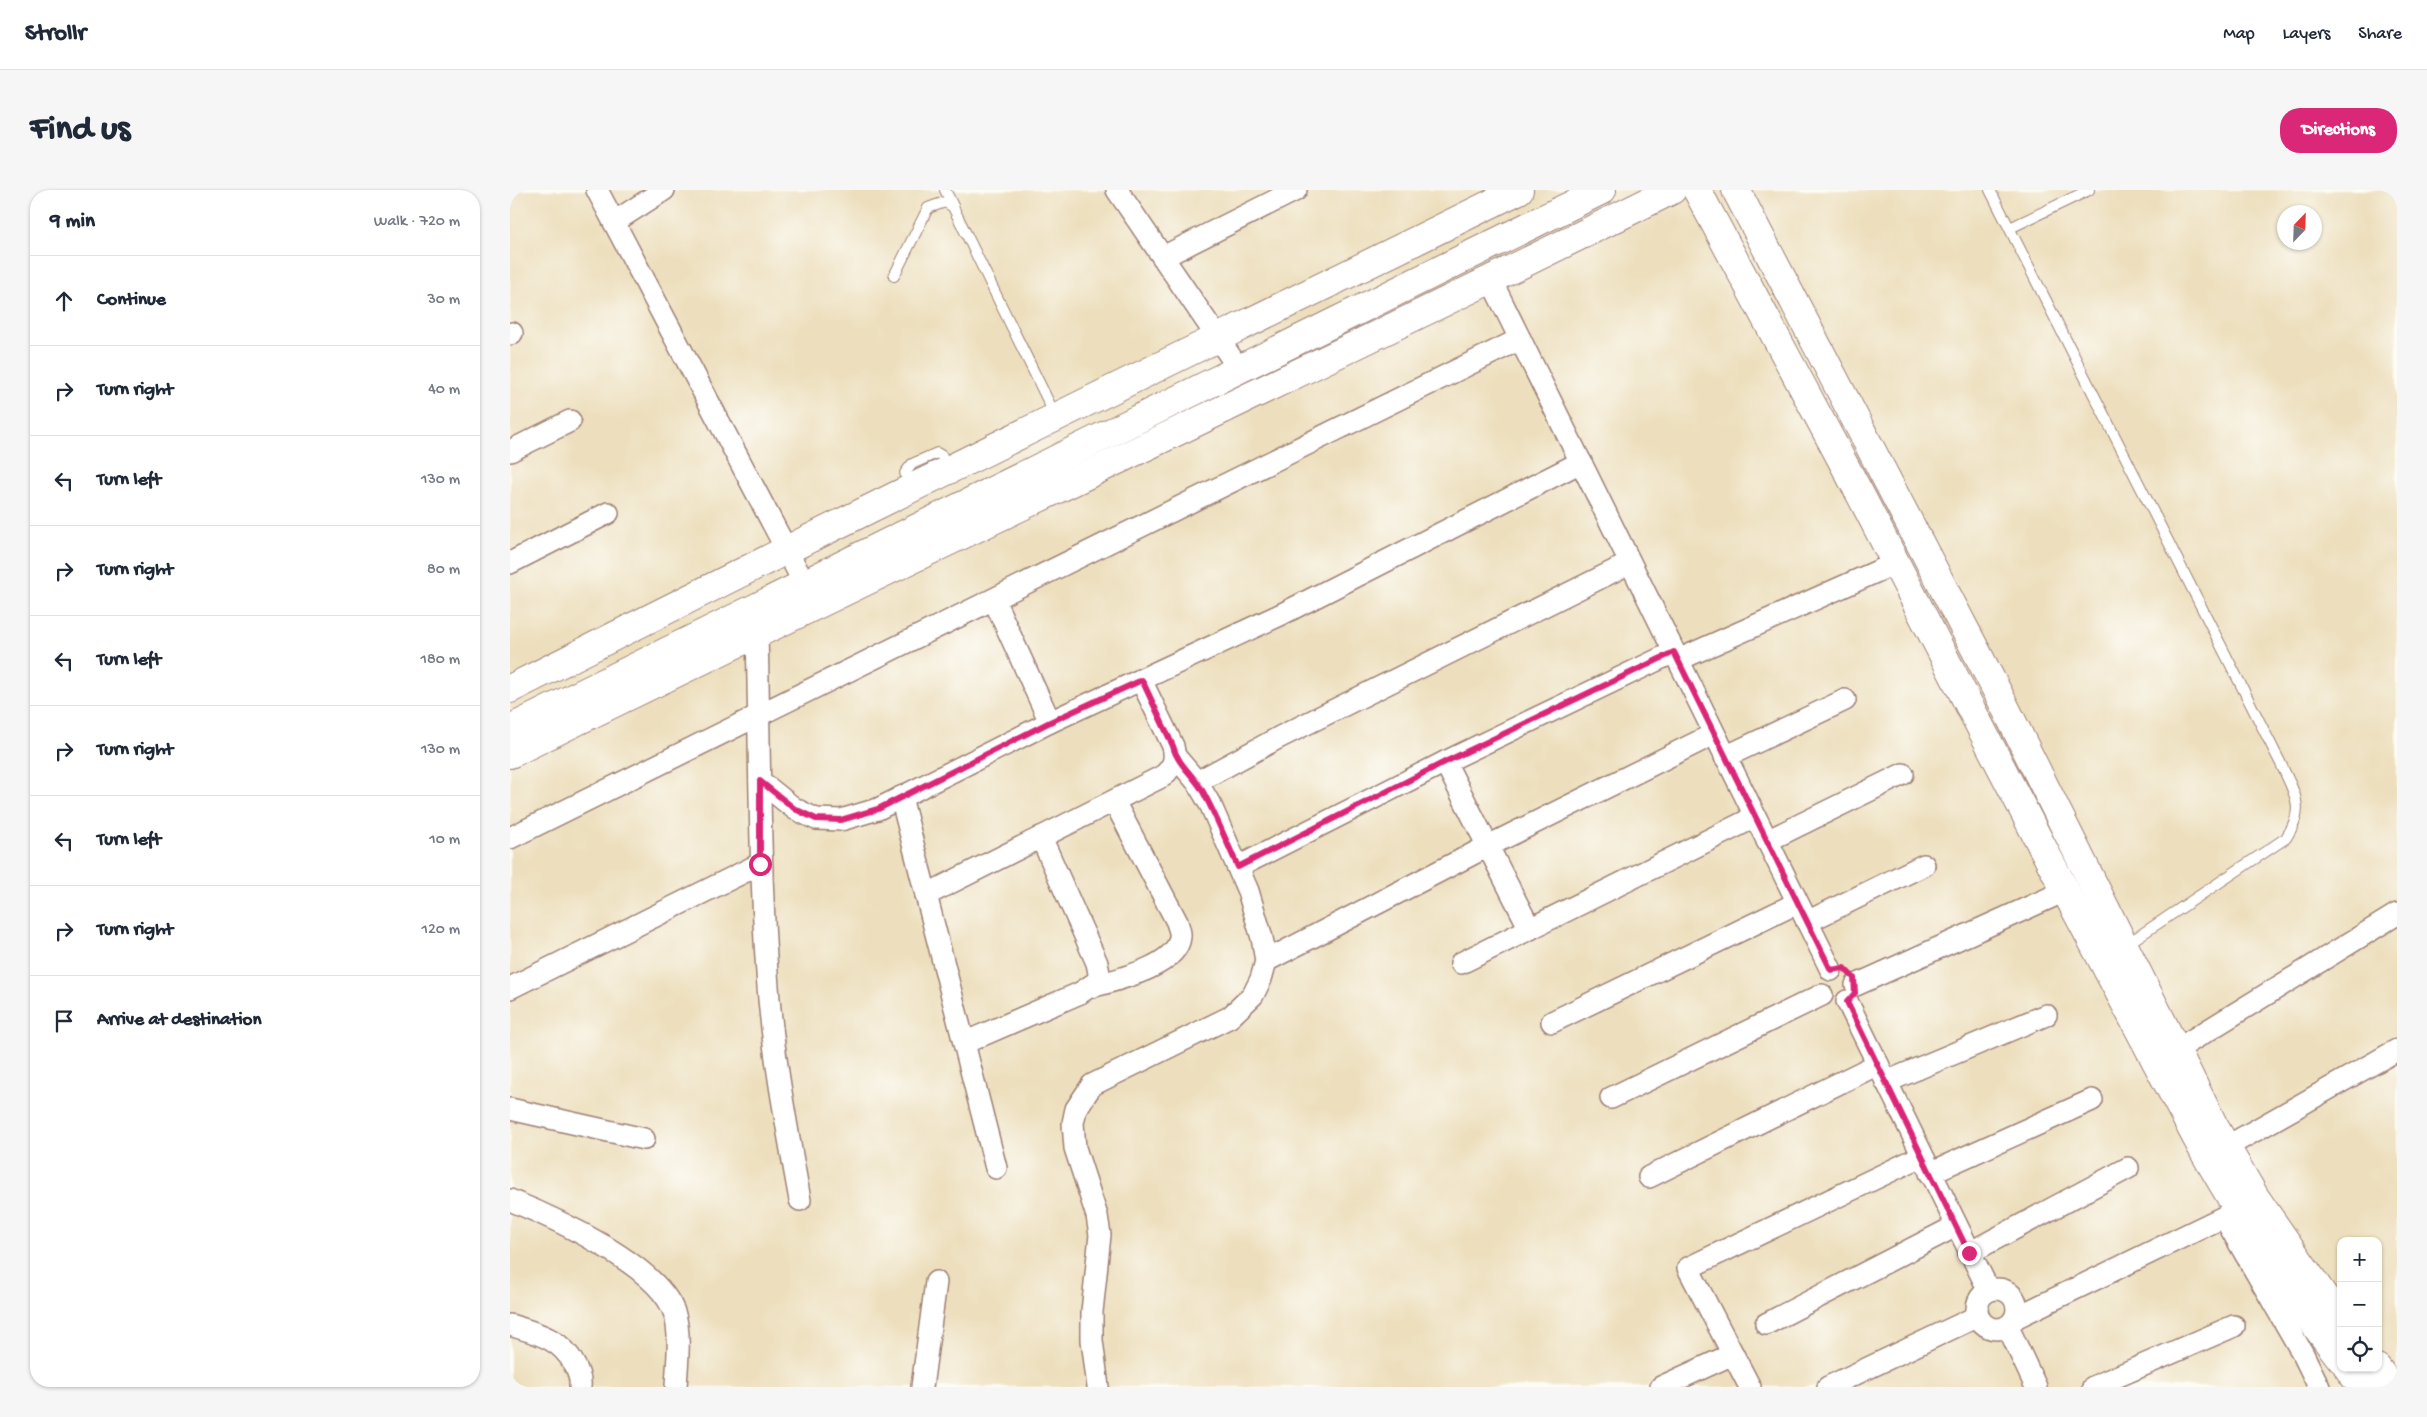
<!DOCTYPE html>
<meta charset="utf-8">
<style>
:root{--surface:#fff;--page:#f6f6f7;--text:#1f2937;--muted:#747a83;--line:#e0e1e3;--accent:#db2777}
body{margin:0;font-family:"Gochi Hand",sans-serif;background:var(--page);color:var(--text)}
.controls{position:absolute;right:15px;bottom:15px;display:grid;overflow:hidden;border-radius:10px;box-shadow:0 1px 4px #0004}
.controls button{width:45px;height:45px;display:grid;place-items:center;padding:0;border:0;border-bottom:1px solid var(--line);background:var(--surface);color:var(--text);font:25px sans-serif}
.compass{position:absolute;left:1767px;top:15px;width:45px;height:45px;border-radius:50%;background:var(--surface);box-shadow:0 1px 4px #0004;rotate:23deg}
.stop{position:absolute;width:15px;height:15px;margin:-11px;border:4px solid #db2777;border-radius:50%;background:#fff}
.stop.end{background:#db2777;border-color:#fff;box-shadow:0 1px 5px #0008}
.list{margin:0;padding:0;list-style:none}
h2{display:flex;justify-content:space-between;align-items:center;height:65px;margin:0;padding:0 20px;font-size:21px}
h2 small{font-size:16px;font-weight:400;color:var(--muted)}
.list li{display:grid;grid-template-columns:32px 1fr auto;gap:15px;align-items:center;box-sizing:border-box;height:90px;padding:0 20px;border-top:1px solid var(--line)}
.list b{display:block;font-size:19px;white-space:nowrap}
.list em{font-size:16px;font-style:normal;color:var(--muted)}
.icon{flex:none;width:28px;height:28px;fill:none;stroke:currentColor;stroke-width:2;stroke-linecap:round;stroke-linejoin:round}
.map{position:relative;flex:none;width:1887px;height:1197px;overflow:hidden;border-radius:20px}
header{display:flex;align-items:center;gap:30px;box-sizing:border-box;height:70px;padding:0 25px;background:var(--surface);border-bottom:1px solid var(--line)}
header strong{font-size:24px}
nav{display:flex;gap:28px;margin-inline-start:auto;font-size:18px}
.intro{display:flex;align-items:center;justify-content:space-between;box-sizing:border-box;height:120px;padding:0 30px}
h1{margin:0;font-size:35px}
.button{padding:12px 22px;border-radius:20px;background:var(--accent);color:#fff;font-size:18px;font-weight:700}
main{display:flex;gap:30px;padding:0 30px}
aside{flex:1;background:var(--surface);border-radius:20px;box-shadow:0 1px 4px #0004}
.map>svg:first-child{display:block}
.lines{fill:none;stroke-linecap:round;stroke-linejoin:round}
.lane-casing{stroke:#9c7f74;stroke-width:12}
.street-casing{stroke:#9c7f74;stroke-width:24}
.secondary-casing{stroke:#9c7f74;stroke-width:30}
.primary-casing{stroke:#9c7f74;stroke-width:30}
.lane{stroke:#fff;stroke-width:10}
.street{stroke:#fff;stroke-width:21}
.secondary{stroke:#fff;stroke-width:28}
.primary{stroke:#fff;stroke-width:28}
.route{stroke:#db2777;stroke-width:6}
</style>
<header>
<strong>Strollr</strong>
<nav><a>Map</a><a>Layers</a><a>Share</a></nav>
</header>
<div class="intro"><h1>Find us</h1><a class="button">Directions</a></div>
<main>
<aside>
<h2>9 min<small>Walk · 720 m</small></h2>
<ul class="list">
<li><svg class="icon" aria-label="ahead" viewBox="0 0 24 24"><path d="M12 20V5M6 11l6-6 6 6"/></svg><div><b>Continue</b></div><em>30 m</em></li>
<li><svg class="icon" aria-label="right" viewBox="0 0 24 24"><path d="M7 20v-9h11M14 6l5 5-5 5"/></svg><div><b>Turn right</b></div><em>40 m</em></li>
<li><svg class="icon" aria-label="left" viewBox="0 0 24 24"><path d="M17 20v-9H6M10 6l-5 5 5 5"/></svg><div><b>Turn left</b></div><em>130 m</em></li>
<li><svg class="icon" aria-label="right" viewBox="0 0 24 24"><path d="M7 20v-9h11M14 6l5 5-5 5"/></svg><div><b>Turn right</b></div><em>80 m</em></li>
<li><svg class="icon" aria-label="left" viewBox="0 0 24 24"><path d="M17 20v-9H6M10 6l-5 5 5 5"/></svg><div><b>Turn left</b></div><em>180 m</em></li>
<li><svg class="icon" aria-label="right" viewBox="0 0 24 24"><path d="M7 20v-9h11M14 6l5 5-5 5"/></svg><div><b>Turn right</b></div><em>130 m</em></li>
<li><svg class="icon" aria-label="left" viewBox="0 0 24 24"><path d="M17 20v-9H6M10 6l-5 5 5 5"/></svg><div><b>Turn left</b></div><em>10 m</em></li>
<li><svg class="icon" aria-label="right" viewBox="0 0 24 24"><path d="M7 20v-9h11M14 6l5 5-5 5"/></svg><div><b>Turn right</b></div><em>120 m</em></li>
<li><svg class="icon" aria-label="arrive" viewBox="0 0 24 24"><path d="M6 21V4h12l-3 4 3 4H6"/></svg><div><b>Arrive at destination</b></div></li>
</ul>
</aside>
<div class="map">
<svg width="1887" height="1197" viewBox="0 0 1887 1197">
<rect width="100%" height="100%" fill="#fdfcf7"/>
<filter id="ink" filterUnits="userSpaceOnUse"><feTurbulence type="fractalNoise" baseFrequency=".02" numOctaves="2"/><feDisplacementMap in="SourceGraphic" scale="10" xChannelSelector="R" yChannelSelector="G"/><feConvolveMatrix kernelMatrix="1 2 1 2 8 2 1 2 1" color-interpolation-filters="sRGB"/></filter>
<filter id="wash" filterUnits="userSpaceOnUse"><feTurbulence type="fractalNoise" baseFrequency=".0096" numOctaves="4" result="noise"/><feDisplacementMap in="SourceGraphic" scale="20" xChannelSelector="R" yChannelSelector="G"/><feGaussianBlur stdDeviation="1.12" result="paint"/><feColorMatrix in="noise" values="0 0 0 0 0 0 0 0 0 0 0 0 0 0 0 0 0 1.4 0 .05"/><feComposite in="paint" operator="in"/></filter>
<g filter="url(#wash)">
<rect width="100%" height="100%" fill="#eddfbd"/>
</g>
<g filter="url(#ink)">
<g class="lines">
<!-- lane casing -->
<g class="lane-casing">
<g id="lane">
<polyline points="435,0 443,16"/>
<path d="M1480,0L1771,574C1785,605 1796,617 1776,648L1614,756"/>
<polyline points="1500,38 1579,0"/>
<polyline points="384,86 418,18 435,12 443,17 545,225"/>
<polyline points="401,298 395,283 402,274 427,263 432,266 438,280"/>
</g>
</g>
<!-- street casing -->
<g class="street-casing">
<g id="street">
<polyline points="87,0 294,393"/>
<polyline points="607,0 729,179"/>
<polyline points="104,32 154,0"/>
<polyline points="653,67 786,0"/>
<polyline points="981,90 1321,780"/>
<polyline points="0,144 2,143"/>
<polyline points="0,261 60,231"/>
<polyline points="0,373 98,323"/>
<polyline points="484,410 540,532"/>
<path d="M247,443C250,565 249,687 259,809C265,876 278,943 290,1010"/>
<polyline points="1168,470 1386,373"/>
<polyline points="1215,567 1335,510"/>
<polyline points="935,572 1020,739"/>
<polyline points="250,591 285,619 306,629 331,630 368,619 540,532 772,424 1071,272"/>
<polyline points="687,592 770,547 1120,373"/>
<polyline points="391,607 486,978"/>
<polyline points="0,648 1010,149"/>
<polyline points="1257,651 1393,584"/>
<polyline points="728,677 935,572 1164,462"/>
<path d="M416,705L653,586C664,576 666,569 663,556L631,490"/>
<polyline points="1297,732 1414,675"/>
<polyline points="756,771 978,656 1204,544"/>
<polyline points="951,773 1245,627"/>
<polyline points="1346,795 1555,701"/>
<path d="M581,797C605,790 667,777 670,747C671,742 668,736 667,732L604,611"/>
<polyline points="0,798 250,674"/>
<polyline points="1337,811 1478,1099"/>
<polyline points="1042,832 1287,713"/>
<polyline points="454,853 570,803 588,791 589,783 587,773 531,647"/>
<polyline points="1653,868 1887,724"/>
<polyline points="1376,892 1536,825"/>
<polyline points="1101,908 1312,805"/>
<polyline points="0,919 134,949"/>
<polyline points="1704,964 1887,860"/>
<polyline points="1420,983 1582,910"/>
<polyline points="1139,987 1368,874"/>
<path d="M0,1010C44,1028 151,1076 165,1125C171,1148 167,1174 166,1197"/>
<polyline points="1714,1027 1793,1164 1809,1197"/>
<polyline points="1459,1063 1618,978"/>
<circle cx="1487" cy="1119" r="20"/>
<polyline points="1505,1128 1728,1020"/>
<polyline points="1256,1134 1446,1036"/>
<path d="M0,1135C26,1143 51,1148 64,1174C68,1181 71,1189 70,1197"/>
<polyline points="1498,1137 1526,1197"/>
<polyline points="412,1197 426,1092"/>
<polyline points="588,1197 582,1150 582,1122 590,1045 587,1026 565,958 563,933 566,919 582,895 720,827 743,805 751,789 756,771 752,748 738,701 701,616 687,592 665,566"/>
<polyline points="1151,1197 1223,1164"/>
<polyline points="1240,1197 1178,1078 1412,966"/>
<polyline points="1318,1197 1468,1126"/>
<polyline points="1583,1197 1724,1136"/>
</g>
</g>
<!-- secondary casing -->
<g class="secondary-casing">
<g id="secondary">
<polyline points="1187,0 1351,306 1536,664 1694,962 1740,1040 1795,1122 1831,1169"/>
<polyline points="1226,0 1488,503 1704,936 1745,1007 1831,1131"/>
<path d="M0,499C334,329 672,166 1009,0"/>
<polyline points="1838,1178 1852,1197"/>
<polyline points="1867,1178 1881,1197"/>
</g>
</g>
<!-- primary casing -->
<g class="primary-casing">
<g id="primary">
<polyline points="0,539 1092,0"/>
<path d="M0,564C386,374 777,192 1162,0"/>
</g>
</g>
<!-- lane -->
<use href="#lane" class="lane"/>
<!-- street -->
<use href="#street" class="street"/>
<!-- secondary -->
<use href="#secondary" class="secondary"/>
<!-- primary -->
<use href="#primary" class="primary"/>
</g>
</g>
<g class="lines" filter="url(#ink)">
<!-- route -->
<path class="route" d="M250,674V591L285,619L306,629L331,630L368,619L540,532L632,490L663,556C667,573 683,585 692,600C706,625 716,651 728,677L935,572L1164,462L1321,780L1334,778L1344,788L1345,803L1337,812L1459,1063"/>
</g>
</svg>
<div class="controls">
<button>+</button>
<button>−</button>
<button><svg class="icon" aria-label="locate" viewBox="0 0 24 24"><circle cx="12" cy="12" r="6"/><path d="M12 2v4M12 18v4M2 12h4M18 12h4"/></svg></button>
</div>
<svg class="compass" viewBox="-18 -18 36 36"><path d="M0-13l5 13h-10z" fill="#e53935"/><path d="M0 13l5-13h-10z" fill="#747a83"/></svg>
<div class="stop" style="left:250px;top:674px"></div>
<div class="stop end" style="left:1459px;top:1063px"></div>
</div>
</main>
